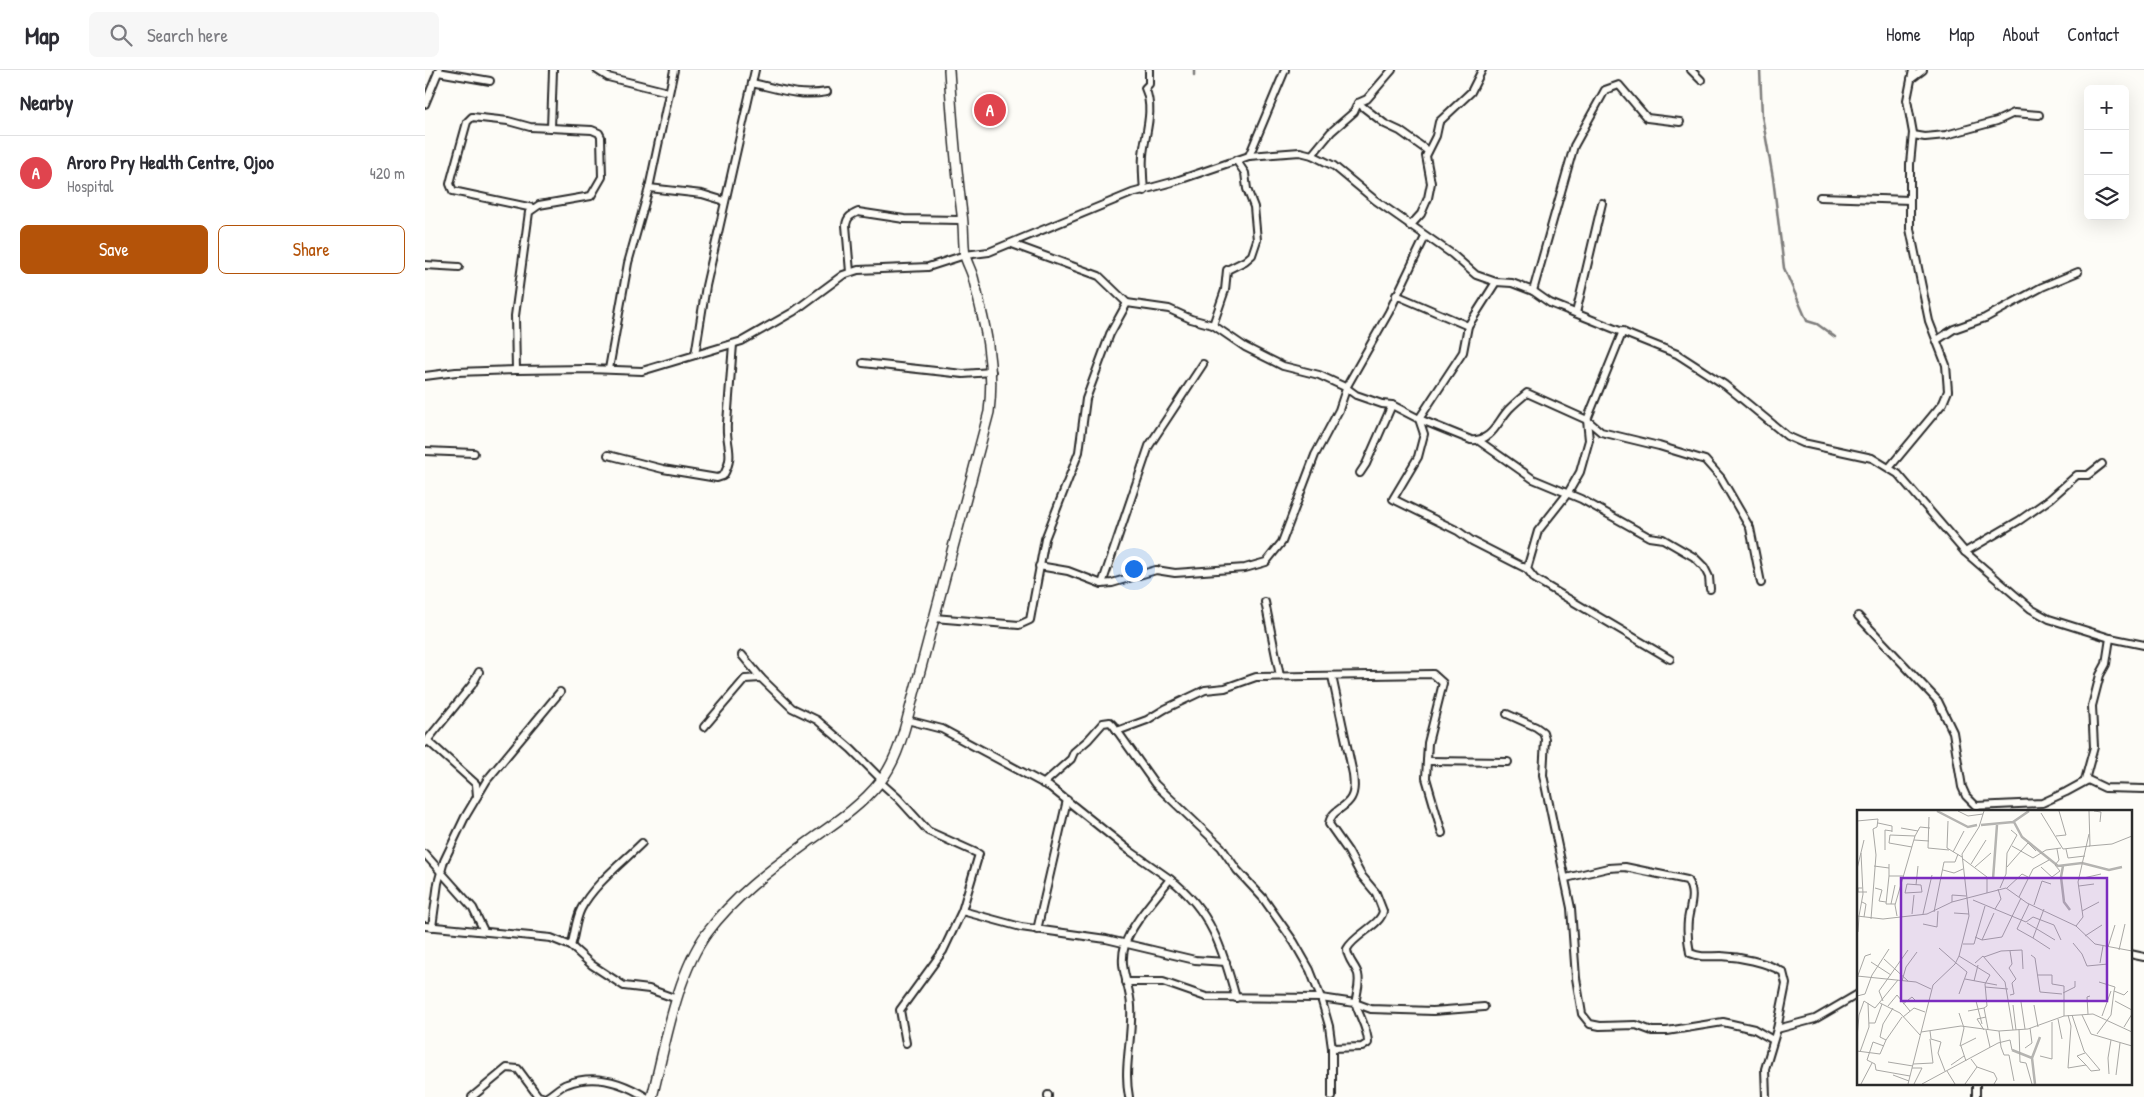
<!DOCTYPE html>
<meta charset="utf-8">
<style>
:root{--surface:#fff;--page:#f7f7f7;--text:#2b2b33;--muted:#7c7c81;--line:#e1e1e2;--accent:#b45309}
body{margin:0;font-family:"Patrick Hand",sans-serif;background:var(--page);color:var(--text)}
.controls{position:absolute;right:15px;top:15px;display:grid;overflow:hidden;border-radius:8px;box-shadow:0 5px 20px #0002}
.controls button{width:45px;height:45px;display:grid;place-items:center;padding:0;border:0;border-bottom:1px solid var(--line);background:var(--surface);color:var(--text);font:25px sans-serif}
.you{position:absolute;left:708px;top:498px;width:18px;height:18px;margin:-12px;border:4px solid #fff;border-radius:50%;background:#1a73e8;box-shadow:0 0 0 8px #1a73e833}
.badge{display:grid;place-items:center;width:32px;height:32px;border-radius:50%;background:var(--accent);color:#fff;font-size:16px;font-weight:700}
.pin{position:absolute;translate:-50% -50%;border:2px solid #fff;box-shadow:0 1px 5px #0006}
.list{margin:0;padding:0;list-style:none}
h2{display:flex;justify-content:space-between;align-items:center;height:65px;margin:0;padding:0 20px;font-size:21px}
h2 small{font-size:16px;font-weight:400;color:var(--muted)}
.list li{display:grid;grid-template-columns:32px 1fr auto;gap:15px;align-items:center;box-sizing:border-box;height:75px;padding:0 20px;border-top:1px solid var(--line)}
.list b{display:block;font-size:19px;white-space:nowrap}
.list p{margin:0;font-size:16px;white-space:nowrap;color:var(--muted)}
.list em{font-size:16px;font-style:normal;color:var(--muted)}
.actions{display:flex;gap:10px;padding:15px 20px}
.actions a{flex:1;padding:11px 0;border:1px solid var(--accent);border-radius:8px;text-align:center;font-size:18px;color:var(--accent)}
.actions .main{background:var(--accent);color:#fff}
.icon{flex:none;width:28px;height:28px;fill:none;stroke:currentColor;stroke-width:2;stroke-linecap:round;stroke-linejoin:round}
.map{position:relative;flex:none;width:1719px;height:1027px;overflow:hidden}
header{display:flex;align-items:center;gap:30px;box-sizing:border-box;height:70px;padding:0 25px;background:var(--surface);border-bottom:1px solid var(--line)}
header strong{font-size:24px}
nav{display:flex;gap:28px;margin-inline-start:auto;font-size:18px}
.search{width:350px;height:45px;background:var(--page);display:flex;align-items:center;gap:12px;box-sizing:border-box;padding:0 18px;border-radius:8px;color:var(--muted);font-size:19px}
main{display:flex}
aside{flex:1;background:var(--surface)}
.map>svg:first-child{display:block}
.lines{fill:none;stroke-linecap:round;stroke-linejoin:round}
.stream{stroke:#7e7d7b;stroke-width:2.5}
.minor-casing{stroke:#2b2b2b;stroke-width:10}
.secondary-casing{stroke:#2b2b2b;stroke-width:12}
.minor{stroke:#fdfcf7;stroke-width:6}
.secondary{stroke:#fdfcf7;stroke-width:9}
.inset-river{fill:none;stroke:#b5b4b1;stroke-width:2.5}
.inset-road{fill:none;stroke:#a9a8a5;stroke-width:1}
.view{fill:#7b2cbf;fill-opacity:0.15;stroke:#7b2cbf;stroke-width:2.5}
.inset-edge{fill:none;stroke:#2b2b2b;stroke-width:2.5}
</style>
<header>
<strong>Map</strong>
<div class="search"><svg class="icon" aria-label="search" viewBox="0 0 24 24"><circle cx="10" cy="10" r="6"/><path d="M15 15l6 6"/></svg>Search here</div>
<nav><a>Home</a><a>Map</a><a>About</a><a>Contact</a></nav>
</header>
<main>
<aside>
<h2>Nearby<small></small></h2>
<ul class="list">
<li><span class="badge" style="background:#e0444e">A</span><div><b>Aroro Pry Health Centre, Ojoo</b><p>Hospital</p></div><em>420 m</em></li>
</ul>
<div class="actions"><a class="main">Save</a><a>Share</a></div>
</aside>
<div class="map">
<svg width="1719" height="1027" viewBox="0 0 1719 1027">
<rect width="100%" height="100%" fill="#fdfcf7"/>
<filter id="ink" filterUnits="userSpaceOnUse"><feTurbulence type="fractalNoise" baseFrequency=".02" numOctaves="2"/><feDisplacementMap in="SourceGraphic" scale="10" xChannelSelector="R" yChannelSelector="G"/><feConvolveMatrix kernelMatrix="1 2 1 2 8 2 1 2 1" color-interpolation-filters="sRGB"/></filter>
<g filter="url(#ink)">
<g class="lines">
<!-- stream -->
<g class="stream">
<polyline points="1335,0 1337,46 1348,108 1359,198 1382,251 1392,254 1410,267"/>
<polyline points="769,5 769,0"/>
</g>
<!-- minor casing -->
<g class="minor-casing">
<g id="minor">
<polyline points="172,0 183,7 243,22"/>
<polyline points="1266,0 1276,10"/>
<polyline points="13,2 65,11"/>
<polyline points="1486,9 1498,0"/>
<path d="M327,13C354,19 374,27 402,22"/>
<polyline points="933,33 960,54 975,61 1003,81"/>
<polyline points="0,34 14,0"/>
<polyline points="126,58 128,0"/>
<polyline points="1488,65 1500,67 1521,65 1572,51 1589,43 1614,45"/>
<polyline points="887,85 906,62 929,42 933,33 942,29 967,0"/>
<polyline points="824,86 860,0"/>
<polyline points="224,118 277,124 300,131"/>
<path d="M719,121C718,109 717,97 718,85C720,63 730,40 720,18L724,14V0"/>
<polyline points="1395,127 1485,130"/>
<polyline points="985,156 996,144 1003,128 1006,113 1001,86 1011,66 1014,52 1046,22 1057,0"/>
<path d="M587,174L674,206L702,233L744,239L766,249L788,255L820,277L858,296L894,305L920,317L931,325L957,334L967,335L994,349L1046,370C1067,372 1072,352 1084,339C1089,334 1096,328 1102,323L1162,350L1176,362L1234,376L1280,390L1296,408L1325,458L1336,513"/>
<polyline points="0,195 34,197"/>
<path d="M425,202L421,155C422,147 426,145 433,142L479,149L534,150L537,146"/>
<polyline points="1071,212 1043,256 1038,282 994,349 999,364 993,387 968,429 1033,461 1047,471 1102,499"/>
<polyline points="1108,221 1149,76 1180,20 1194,15 1222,48 1255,52"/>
<polyline points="971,225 1043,256"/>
<polyline points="1151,243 1177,133"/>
<polyline points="788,255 800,220 802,200 820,191 827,185 832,170 829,137 822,119 820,103 811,90"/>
<polyline points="1198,261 1162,350 1164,370 1155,402 1143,423 1113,461 1102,499 1110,509 1245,589"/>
<polyline points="1512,270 1529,259 1560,248 1617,217 1653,202"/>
<polyline points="270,285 281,216 330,0"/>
<polyline points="438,293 538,304 567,302"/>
<polyline points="184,299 203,193 224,118 249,0"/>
<polyline points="91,300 90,246 104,142 114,135 166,126 177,107 176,67 174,63 167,60 105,57 83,51 47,47 42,52 27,106 25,114 28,121 108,138"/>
<polyline points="0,306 31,302 91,300 164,299 217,301 317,271 368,242 418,205 433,200 503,197 540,185 564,182 707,123 751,111 824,86 875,82 887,85 909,96 950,130 1027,184 1051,205 1071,212 1087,213 1108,221 1125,233 1252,284 1300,315 1362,366 1378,373 1447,388 1473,404 1540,482 1606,539 1624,549 1685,568 1719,575"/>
<polyline points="1054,371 1108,409 1156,429 1224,467 1238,469 1269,487 1279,497 1284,507 1285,519"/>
<polyline points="0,381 49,383"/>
<path d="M183,385L238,399L292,408L298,406C311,384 300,375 302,353C304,327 306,301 308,274"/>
<polyline points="1464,398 1518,333 1523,321 1521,295 1504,251 1485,159 1485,94 1488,63 1482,30 1488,0"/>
<polyline points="935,403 941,394 967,335"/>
<polyline points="1540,482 1595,450 1625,429 1652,405 1663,405 1677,394"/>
<polyline points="614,496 643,501 677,514 724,376 778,294"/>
<polyline points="677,514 687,513 731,500 750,503 820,498 841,492 857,472 890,385 914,340 922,316 964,242 1000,167"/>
<polyline points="840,532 855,606"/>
<polyline points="1433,546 1513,631 1528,662 1537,717 1541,726 1551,736 1617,733 1641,722 1663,710 1680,718 1719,719"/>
<polyline points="509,548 594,555 605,550 620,469 654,382 661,329 685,264 702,233"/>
<polyline points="317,585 336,608 367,638 392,650 426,679 457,710"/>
<path d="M907,606L928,704C929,712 930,721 926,728C920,739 906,740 904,754L923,781L936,805L951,823L958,841C956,855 929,865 922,879C922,889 930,895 933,904C936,917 929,928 931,935C935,948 943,959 943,973L937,977L907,978"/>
<polyline points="1082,644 1111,657 1118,662 1120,669 1118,705 1146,838 1151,908 1157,944 1165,954 1175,956 1211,955 1227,961 1242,961 1298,952 1329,959 1348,970"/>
<path d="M482,650L517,659L625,717L705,781L745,809C732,826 705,856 700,875C693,898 705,914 706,936C708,967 698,997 704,1027"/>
<polyline points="279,657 320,609 336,608"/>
<polyline points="692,661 722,650 740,639 780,620 800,618 831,607 1008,604 1018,613 1003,673 1001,708 1017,763"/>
<polyline points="2,670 51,714 52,726"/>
<polyline points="0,673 47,615 54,602"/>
<polyline points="1002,691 1083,692"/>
<polyline points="1660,710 1669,677 1667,636 1675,605 1681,594 1685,568"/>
<polyline points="455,712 473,728 503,761 554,784 537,841 518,881 475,940 481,973"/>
<polyline points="618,714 646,689 649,682 663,670 678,653 685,652 688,655 730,714 796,777 812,800 838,828 869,872 885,900 896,928 904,956 907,978 907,1027"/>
<polyline points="0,784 48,838 59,861"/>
<path d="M1141,808L1183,798L1200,797L1262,810C1271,824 1265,835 1263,850C1262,860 1263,873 1265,883C1278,888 1283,886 1296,886C1315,887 1341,892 1358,902L1361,914L1352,959L1340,999L1341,1027"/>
<path d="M745,809C786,840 798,880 811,928"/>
<polyline points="537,841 596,857 681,869 770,890 801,892"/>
<polyline points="0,856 126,868 146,876 167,895 199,916 224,919 252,929"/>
<polyline points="7,857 13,813 19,791 40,747 62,710 135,622"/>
<polyline points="612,860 642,730"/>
<path d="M146,876C150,864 150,851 156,839C168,815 198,792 217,773"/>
<polyline points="1705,884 1719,887"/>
<polyline points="701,912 738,912 781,927 896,928 930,933 946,939 1008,941 1059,937"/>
<polyline points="1352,959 1390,949 1433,924"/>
<polyline points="1551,1013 1551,1027"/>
<polyline points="623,1025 623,1027"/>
<polyline points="47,1027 82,998 93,999 113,1026 117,1027"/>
<path d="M122,1027C129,1023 135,1016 142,1014C170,1003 197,1012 221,1027"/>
</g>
</g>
<!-- secondary casing -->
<g class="secondary-casing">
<path id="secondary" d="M227,1027C240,977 251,905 282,863C310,825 348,798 386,770C410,753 436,736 455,712C469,694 476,672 482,650L564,342C570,293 560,254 548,207C546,200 542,193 540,186C538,173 539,157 537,144C531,96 527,48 524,0"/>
</g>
<!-- minor -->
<use href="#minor" class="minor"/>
<!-- secondary -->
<use href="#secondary" class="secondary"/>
</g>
</g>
<!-- overview -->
<g transform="translate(1432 740)">
<rect width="275" height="275" fill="#fdfcf7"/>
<path class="inset-river" d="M80,1L111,17L120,15M157,12L165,27L201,56L225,53L252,60L265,57M124,15L156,12L172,1M206,56L204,67L207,92L213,100M136,69L140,15M155,240L175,248M178,274L175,248L183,227"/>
<path class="inset-road" d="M101,1L111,6L126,4M237,1L244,2L243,12M184,3L206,39L233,36L232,1M72,7L71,38L92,40M0,11L21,9L20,17L16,19L19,45L14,109M91,11L90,38L105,47M21,13L35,16V22M44,18L61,21M199,26L209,25L202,1M57,30L72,31M155,36L176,48L189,40L204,38M232,36L255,34L275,26M55,37L32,33L33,25L58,26M209,39L211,48L228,46M28,40V20L35,21M96,42L107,21M106,49L130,67V83M32,54V66H47M114,54L129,30M17,56L32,58M118,57L134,43M150,57L171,33L179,41M184,57L197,69M0,59L7,30M86,60L97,63L106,59M32,66L29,94H38M195,67L203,61L198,55L202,50L200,39M222,69L244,64M50,74L64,75L65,82L48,83ZM59,75L61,56M222,76L237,74M5,78H1V82H10M18,78L25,80L22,91L29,92M143,78L149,64L150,43L160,25L154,20M150,78L165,64L171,67M162,87L176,59L192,50M116,90L169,112L176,107L197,115L204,130M5,92L9,94L7,107M95,92V85L109,86M34,94L38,75M172,94L160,119L176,128M177,95L185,71L194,74M138,99L144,89L141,79M187,99L176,128L193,139M225,101L242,92M77,102L87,52H98L101,44M97,103L112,104M55,104L57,85M66,104L75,65M0,106L26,109L70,104L95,92L149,78L170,93L219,116L238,134L275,141M2,106L6,84L4,43M40,106L38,95L58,26L63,17L73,18M170,113L198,130M66,114L80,117L81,101M219,116L226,107L221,72L232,24M1,122L2,106M228,126L245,115M118,127L125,130L137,103M125,130L145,127L164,88M216,133L225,144L230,156L251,154M106,134H117L128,96M251,137L258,115M82,138L99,153M262,140L268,114M153,141L155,154L152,158L159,169L155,173L157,184L153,185M174,145L178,148L183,182L205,184M102,146L133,165L128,174L130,196L127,198L131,219M127,147L144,141L165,140L166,159M27,149L51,171M14,152L34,165M99,153L110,162L102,184M118,153L126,146L148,172L156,220M243,153L246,136M181,165H195V174L207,176V206M0,166L59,172L74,179M0,168L8,146L14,144M108,169L140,175M45,171L49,157L60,142M117,171L121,155M242,172L258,177L257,181L267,185L271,181M128,177L151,179M206,183L218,177V171M0,186L8,184L15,165L32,139M26,191L22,181L51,140M119,191L125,214M258,191L275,200M164,192L168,219M23,193L43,203L63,225M46,194L55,187L59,191H71M156,195L159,220M177,195L181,217M31,196L40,185L53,201M111,201L127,198M102,203L107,218L103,236L119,228M231,204L230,187L233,186M211,205L214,216L211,258L229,255L220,246L228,243M215,205L227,241L243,260L234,261L229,255M225,205L234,224L275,236M245,206L254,181M46,207L57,198L68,202M201,209L205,229M12,213H18L25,194M267,217L275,204M162,219L163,252L169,253L175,274M127,220L120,209L129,207M129,220L133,237M73,221L74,229L84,232L81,243L88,261M142,221L144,237L147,245H152L157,271M64,222L104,216L142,221L171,219L207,206L236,204L275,222M240,224L254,205L257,181M0,228L2,205L7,191L18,198L41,170M29,230L45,207M104,236L109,251M168,238L175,233L173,218M0,241L23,244L29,230L23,227L26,214L36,198M3,242L12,217L11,193M12,244L10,250L18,254L19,260L53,266M12,244L16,232L27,236M183,246L195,249V212M114,249L120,257L137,263L140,269L137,274M31,252L56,256M56,254L76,253L73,229M94,255L107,246M55,258H65L57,274M90,261L98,274M252,264L251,248L254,230M36,265L52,271M259,265L263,233M4,274L15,253M51,274L76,175L98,154L102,146L112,106L105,44L122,17L127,1M65,274L141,233L153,230L155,240M108,274L120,257"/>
<path class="view" d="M44,68H250V191H44Z"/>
<rect width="275" height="275" class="inset-edge"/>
</g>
</svg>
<div class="controls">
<button>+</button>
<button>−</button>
<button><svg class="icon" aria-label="layers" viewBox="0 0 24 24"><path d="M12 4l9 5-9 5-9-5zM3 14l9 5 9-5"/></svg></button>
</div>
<div class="you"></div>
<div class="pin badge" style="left:565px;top:40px;background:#e0444e">A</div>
</div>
</main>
